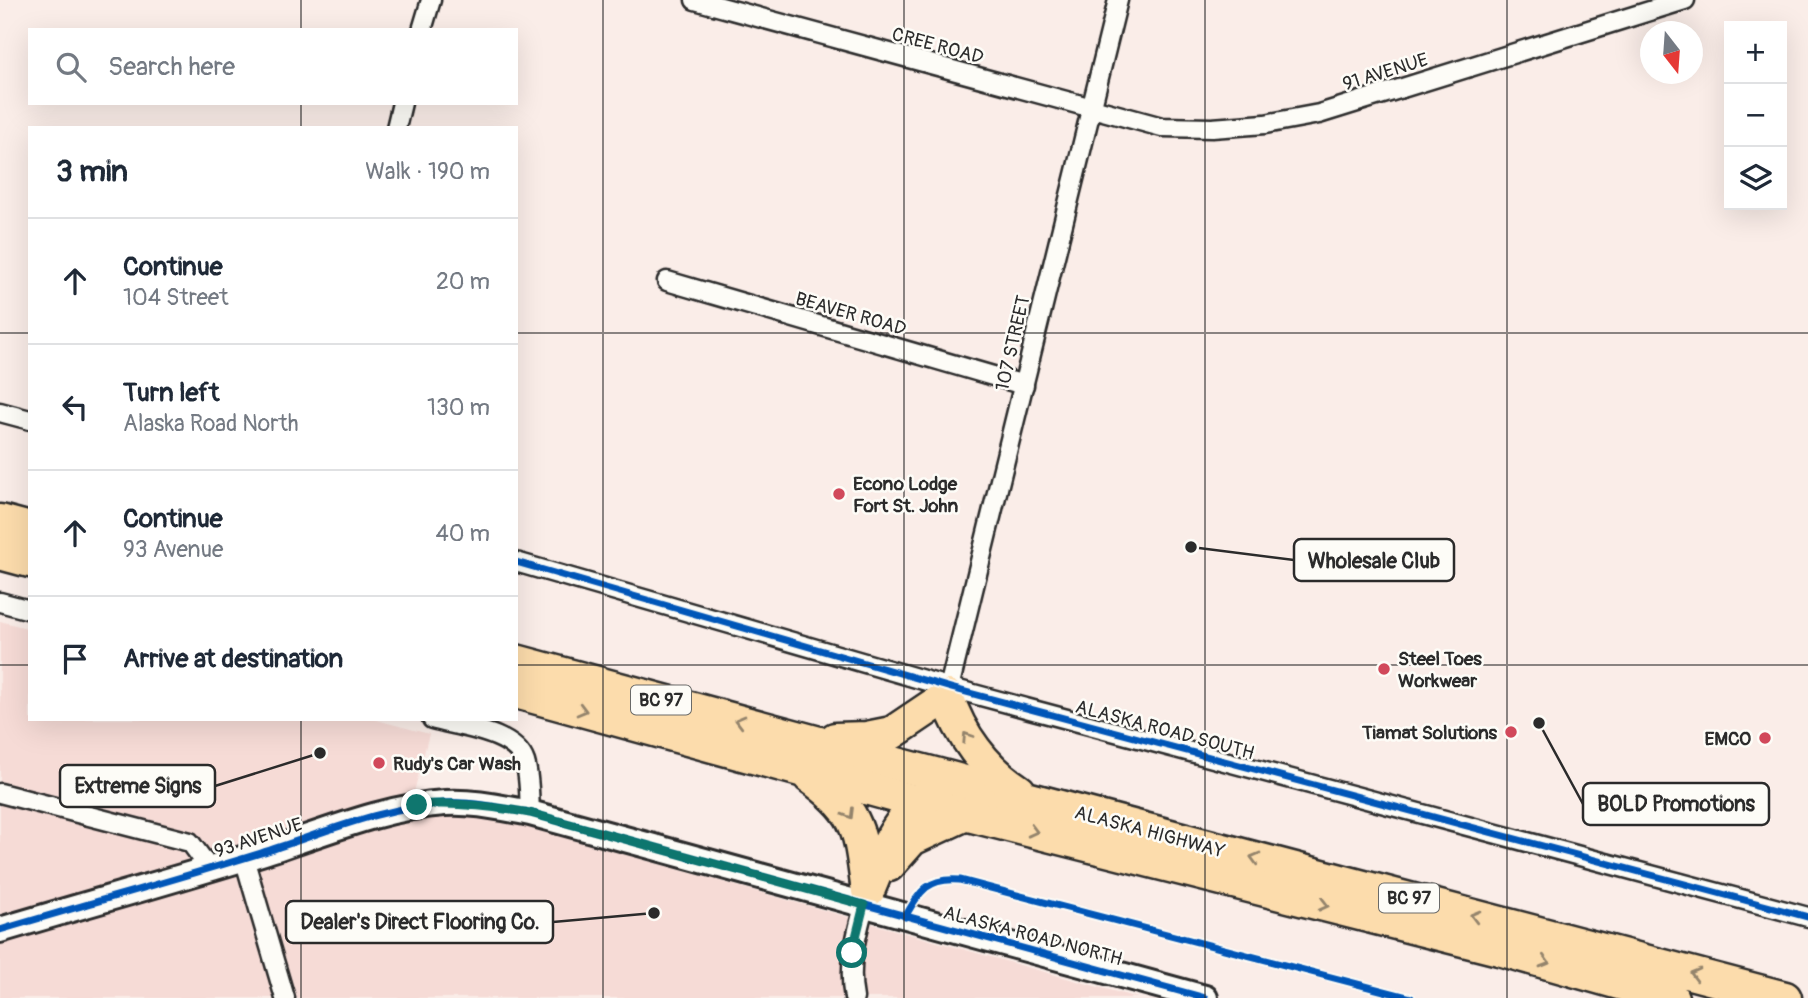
<!DOCTYPE html>
<meta charset="utf-8">
<style>
:root{--surface:#fff;--page:#f6f6f7;--text:#1f2937;--muted:#747a83;--line:#e0e1e3}
body{margin:0;font-family:Pangolin,sans-serif;background:var(--page);color:var(--text)}
.controls{position:absolute;right:21px;top:21px;display:grid;overflow:hidden;border-radius:0px;box-shadow:0 7px 28px #0002}
.controls button{width:63px;height:63px;display:grid;place-items:center;padding:0;border:0;border-bottom:2px solid var(--line);background:var(--surface);color:var(--text);font:35px sans-serif}
.compass{position:absolute;left:1640px;top:21px;width:63px;height:63px;border-radius:50%;background:var(--surface);box-shadow:0 7px 28px #0002;rotate:163deg}
.stop{position:absolute;width:21px;height:21px;margin:-16px;border:5px solid #0f766e;border-radius:50%;background:#fff}
.stop.end{background:#0f766e;border-color:#fff;box-shadow:0 2px 7px #0008}
.list{margin:0;padding:0;list-style:none}
h2{display:flex;justify-content:space-between;align-items:center;height:91px;margin:0;padding:0 28px;font-size:30px}
h2 small{font-size:23px;font-weight:400;color:var(--muted)}
.list li{display:grid;grid-template-columns:46px 1fr auto;gap:21px;align-items:center;box-sizing:border-box;height:126px;padding:0 28px;border-top:2px solid var(--line)}
.list b{display:block;font-size:26px;white-space:nowrap}
.list p{margin:0;font-size:23px;white-space:nowrap;color:var(--muted)}
.list em{font-size:23px;font-style:normal;color:var(--muted)}
.icon{flex:none;width:38px;height:38px;fill:none;stroke:currentColor;stroke-width:2;stroke-linecap:round;stroke-linejoin:round}
.map{position:relative;flex:none;width:1808px;height:998px;overflow:hidden}
.search{position:absolute;background:var(--surface);box-shadow:0 7px 28px #0002;left:28px;top:28px;width:490px;height:77px;display:flex;align-items:center;gap:18px;box-sizing:border-box;padding:0 24px;border-radius:0px;color:var(--muted);font-size:26px}
.panel{position:absolute;background:var(--surface);box-shadow:0 7px 28px #0002;left:28px;top:126px;width:490px;height:595px;border-radius:0px}
.map>svg:first-child{display:block}
.built{fill:#f6dbd6}
.lines{fill:none;stroke-linecap:round;stroke-linejoin:round}
.street-casing{stroke:#2b2b2b;stroke-width:23}
.secondary-casing{stroke:#2b2b2b;stroke-width:30}
.highway-casing{stroke:#2b2b2b;stroke-width:37}
.street{stroke:#fdfcf7;stroke-width:18}
.secondary{stroke:#fdfcf7;stroke-width:24}
.highway{stroke:#fcdcac;stroke-width:32}
.cycleway-casing{stroke:#fdfcf7;stroke-width:11}
.cycleway{stroke:#0057b8;stroke-width:7}
.oneway{stroke:#94846c}
.route{stroke:#0f766e;stroke-width:9}
.grid{fill:none;stroke:#2b2b2b;stroke-width:2;stroke-opacity:0.55}
.poi-dot{fill:#d1495b;stroke:#fdfcf7;stroke-width:2.5}
.labels{text-anchor:middle;stroke-width:5;stroke-linejoin:round;paint-order:stroke}
.shield{fill:#fdfcf7;stroke:#6a6a68;stroke-width:2}
.shield-label{font-size:18px;font-weight:bold;fill:#2b2b2b}
.street-label{font-size:19px;fill:#2b2b2b;stroke:#fdfcf7}
.poi-label{font-size:19px;font-weight:bold;fill:#2b2b2b;stroke:#fdfcf7;text-anchor:start}
.leader{fill:none;stroke:#2b2b2b;stroke-width:2.5}
.callout-dot{fill:#2b2b2b;stroke:#fdfcf7;stroke-width:2.5}
.callout{fill:#fdfcf7;stroke:#2b2b2b;stroke-width:2.5}
.callout-label{font-size:21px;text-anchor:middle;font-weight:bold;fill:#2b2b2b}
</style>
<div class="map">
<svg width="1808" height="998" viewBox="0 0 1808 998">
<rect width="100%" height="100%" fill="#faede8"/>
<filter id="ink" filterUnits="userSpaceOnUse"><feTurbulence type="fractalNoise" baseFrequency=".0143" numOctaves="2"/><feDisplacementMap in="SourceGraphic" scale="14" xChannelSelector="R" yChannelSelector="G"/><feConvolveMatrix kernelMatrix="1 2 1 2 8 2 1 2 1" color-interpolation-filters="sRGB"/></filter>
<g filter="url(#ink)">
<!-- built -->
<polygon class="built" points="0,621 30,629 30,719 373,719 429,734 406,823 437,816 465,816 501,820 1138,998 0,998"/>
<g class="lines">
<!-- street casing -->
<g class="street-casing">
<g id="street">
<polyline points="695,0 1162,127 1212,128 1265,124 1319,114 1685,0"/>
<polyline points="422,30 431,0"/>
<polyline points="396,128 402,103"/>
<polyline points="667,281 1024,385"/>
<polyline points="0,412 30,420"/>
<polyline points="516,562 951,688 1808,917"/>
<polyline points="0,602 30,610"/>
<polyline points="947,696 1118,0"/>
<path d="M432,719C460,727 515,732 525,762C530,778 529,797 530,813"/>
<polyline points="0,793 190,842 210,869"/>
<polyline points="244,858 285,998"/>
<path d="M854,998C847,962 858,930 867,895"/>
</g>
</g>
<!-- secondary casing -->
<g class="secondary-casing">
<path id="secondary" d="M0,930C87,904 174,880 261,853C321,834 382,807 445,803C473,801 502,808 530,813L1205,998"/>
</g>
<!-- highway casing -->
<g class="highway-casing">
<g id="highway">
<polyline points="0,521 30,529"/>
<polyline points="0,553 30,561"/>
<polyline points="516,661 897,764 1785,998"/>
<polyline points="516,692 917,802 1499,949 1672,998"/>
<path d="M947,696C960,735 985,769 1019,791"/>
<polyline points="835,739 867,738 892,733 947,696"/>
<path d="M810,777C862,814 859,831 868,891"/>
<polyline points="889,865 912,839 966,814"/>
<path d="M869,889C884,851 898,816 933,791"/>
</g>
</g>
<!-- street -->
<use href="#street" class="street"/>
<!-- secondary -->
<use href="#secondary" class="secondary"/>
<!-- highway -->
<use href="#highway" class="highway"/>
<!-- cycleway casing -->
<g class="cycleway-casing">
<g id="cycleway">
<polyline points="516,562 951,688 1808,917"/>
<path d="M905,917C920,891 928,877 960,880L1411,998"/>
<path d="M0,930C87,904 174,880 261,853C321,834 382,807 445,803C473,801 502,808 530,813L1205,998"/>
</g>
</g>
<!-- cycleway -->
<use href="#cycleway" class="cycleway"/>
</g>
<!-- one-way arrows -->
<defs><path id="oneway-chevron" d="M-2-3.5L2.5 0L-2 3.5" fill="none" stroke-width="1.6" stroke-linecap="round" stroke-linejoin="round" transform="scale(1.75)"/></defs>
<g class="oneway">
<use href="#oneway-chevron" transform="translate(582 710) rotate(15)"/>
<use href="#oneway-chevron" transform="translate(740 721) rotate(-165)"/>
<use href="#oneway-chevron" transform="translate(967 737) rotate(-123)"/>
<use href="#oneway-chevron" transform="translate(849 814) rotate(59)"/>
<use href="#oneway-chevron" transform="translate(1033 831) rotate(14)"/>
<use href="#oneway-chevron" transform="translate(1255 858) rotate(-165)"/>
<use href="#oneway-chevron" transform="translate(1324 905) rotate(14)"/>
<use href="#oneway-chevron" transform="translate(1475 916) rotate(-165)"/>
<use href="#oneway-chevron" transform="translate(1545 962) rotate(16)"/>
<use href="#oneway-chevron" transform="translate(1695 974) rotate(-165)"/>
</g>
</g>
<g class="lines" filter="url(#ink)">
<!-- route -->
<path class="route" d="M417,805C456,802 491,806 530,813L864,905L852,953"/>
</g>
<!-- grid -->
<path class="grid" d="M301,0V30M603,0V998M904,0V998M1205,0V998M1507,0V998M301,103V128M0,333H30M516,333H1808M0,665H30M516,665H1808M301,719V998"/>
<!-- markers -->
<g class="poi-dot">
<circle cx="839" cy="494" r="7"/>
<circle cx="1384" cy="669" r="7"/>
<circle cx="1511" cy="732" r="7"/>
<circle cx="1765" cy="738" r="7"/>
<circle cx="379" cy="763" r="7"/>
</g>
<g class="labels">
<!-- shield labels -->
<g class="shield">
<rect x="631" y="685.5" width="60" height="29" rx="5"/>
<rect x="1379" y="883.5" width="60" height="29" rx="5"/>
</g>
<g class="shield-label">
<text x="661" y="706">BC 97</text>
<text x="1409" y="904">BC 97</text>
</g>
<!-- street labels -->
<g class="street-label">
<text transform="translate(938 45) rotate(15)" y="7">CREE ROAD</text>
<text transform="translate(1385 71) rotate(-17)" y="7">91 AVENUE</text>
<text transform="translate(851 313) rotate(16)" y="7">BEAVER ROAD</text>
<text transform="translate(1012 343) rotate(-77)" y="7">107 STREET</text>
<text transform="translate(1165 729) rotate(15)" y="7">ALASKA ROAD SOUTH</text>
<text transform="translate(1150 831) rotate(15)" y="7">ALASKA HIGHWAY</text>
<text transform="translate(258 837) rotate(-18)" y="7">93 AVENUE</text>
<text transform="translate(1033 935) rotate(15)" y="7">ALASKA ROAD NORTH</text>
</g>
<!-- poi labels -->
<g class="poi-label">
<text x="853" y="490">Econo Lodge<tspan x="853" dy="22">Fort St. John</tspan></text>
<text x="1398" y="665">Steel Toes<tspan x="1398" dy="22">Workwear</tspan></text>
<text x="1497" y="739" text-anchor="end">Tiamat Solutions</text>
<text x="1751" y="745" text-anchor="end">EMCO</text>
<text x="393" y="770">Rudy's Car Wash</text>
</g>
</g>
<!-- callouts -->
<path class="leader" d="M1191 547L1294 560M320 753L215 786M1539 723L1583 804M654 913L553 922"/>
<g class="callout-dot">
<circle cx="1191" cy="547" r="7"/>
<circle cx="320" cy="753" r="7"/>
<circle cx="1539" cy="723" r="7"/>
<circle cx="654" cy="913" r="7"/>
</g>
<g class="callout">
<rect x="1294" y="539" width="160" height="42" rx="7"/>
<rect x="60" y="765" width="155" height="42" rx="7"/>
<rect x="1583" y="783" width="186" height="42" rx="7"/>
<rect x="286" y="901" width="267" height="42" rx="7"/>
</g>
<g class="callout-label">
<text x="1374" y="568">Wholesale Club</text>
<text x="138" y="793">Extreme Signs</text>
<text x="1676" y="811">BOLD Promotions</text>
<text x="420" y="929">Dealer's Direct Flooring Co.</text>
</g>
</svg>
<div class="controls">
<button>+</button>
<button>−</button>
<button><svg class="icon" aria-label="layers" viewBox="0 0 24 24"><path d="M12 4l9 5-9 5-9-5zM3 14l9 5 9-5"/></svg></button>
</div>
<svg class="compass" viewBox="-18 -18 36 36"><path d="M0-13l5 13h-10z" fill="#e53935"/><path d="M0 13l5-13h-10z" fill="#747a83"/></svg>
<div class="stop" style="left:852px;top:953px"></div>
<div class="stop end" style="left:417px;top:805px"></div>
<div class="search"><svg class="icon" aria-label="search" viewBox="0 0 24 24"><circle cx="10" cy="10" r="6"/><path d="M15 15l6 6"/></svg>Search here</div>
<section class="panel">
<h2>3 min<small>Walk · 190 m</small></h2>
<ul class="list">
<li><svg class="icon" aria-label="ahead" viewBox="0 0 24 24"><path d="M12 20V5M6 11l6-6 6 6"/></svg><div><b>Continue</b><p>104 Street</p></div><em>20 m</em></li>
<li><svg class="icon" aria-label="left" viewBox="0 0 24 24"><path d="M17 20v-9H6M10 6l-5 5 5 5"/></svg><div><b>Turn left</b><p>Alaska Road North</p></div><em>130 m</em></li>
<li><svg class="icon" aria-label="ahead" viewBox="0 0 24 24"><path d="M12 20V5M6 11l6-6 6 6"/></svg><div><b>Continue</b><p>93 Avenue</p></div><em>40 m</em></li>
<li><svg class="icon" aria-label="arrive" viewBox="0 0 24 24"><path d="M6 21V4h12l-3 4 3 4H6"/></svg><div><b>Arrive at destination</b></div></li>
</ul>
</section>
</div>
